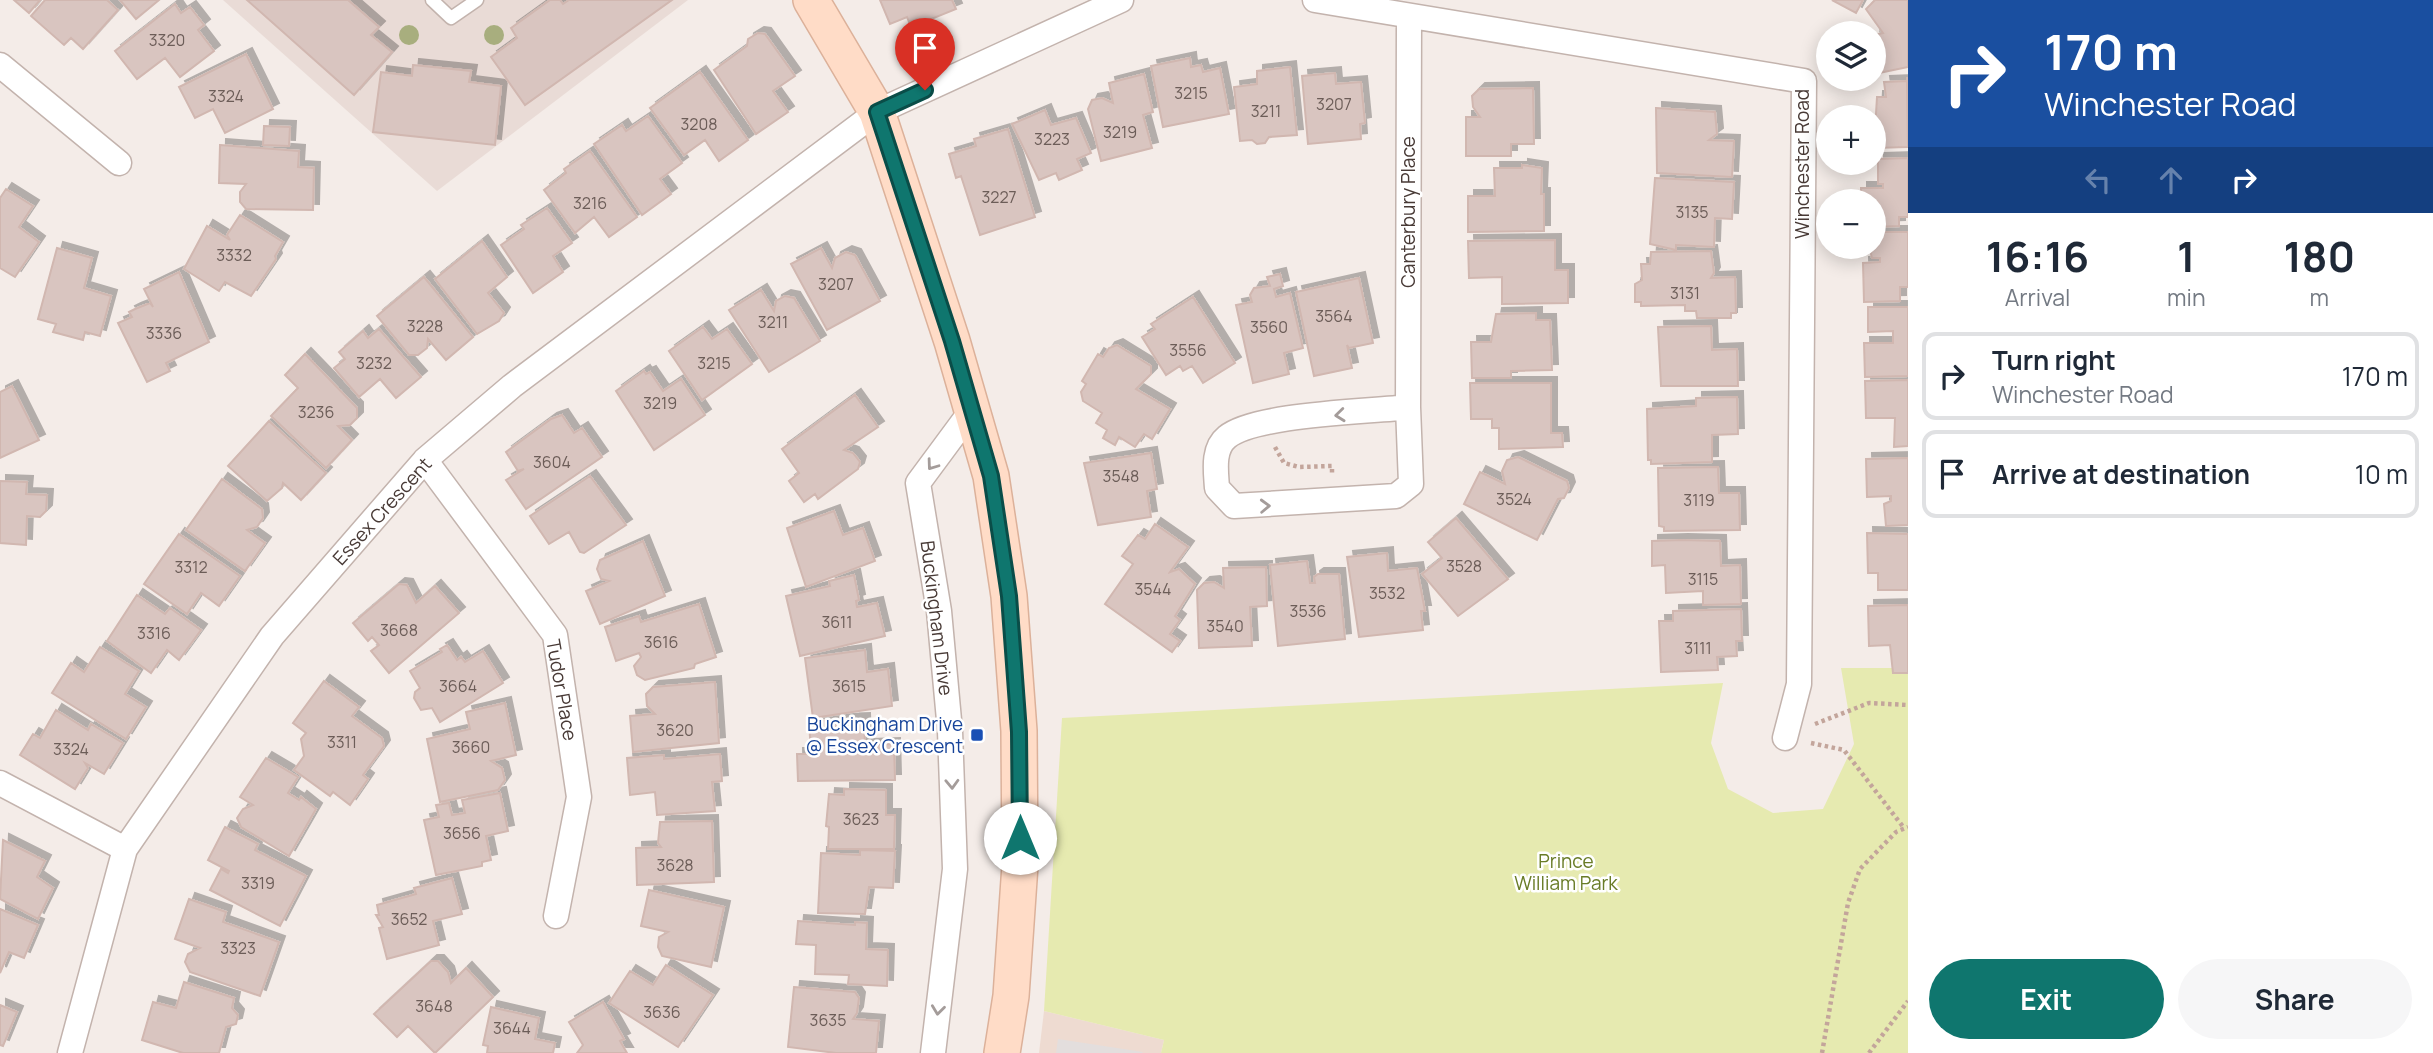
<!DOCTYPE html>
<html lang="en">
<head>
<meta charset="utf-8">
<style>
  body { margin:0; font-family:Manrope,sans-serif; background:#f6f6f7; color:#1f2937; height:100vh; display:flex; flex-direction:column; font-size:26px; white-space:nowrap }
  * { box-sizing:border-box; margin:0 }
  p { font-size:23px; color:#747a83 }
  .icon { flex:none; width:38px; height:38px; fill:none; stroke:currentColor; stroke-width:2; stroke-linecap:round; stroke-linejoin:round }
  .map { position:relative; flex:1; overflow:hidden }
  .side { display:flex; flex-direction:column; background:#fff; width:525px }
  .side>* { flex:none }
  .hud { background:#1a4fa0; color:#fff; overflow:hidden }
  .controls { position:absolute; left:1816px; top:21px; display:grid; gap:14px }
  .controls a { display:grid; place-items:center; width:70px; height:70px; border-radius:50%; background:#fff; box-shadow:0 4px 18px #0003; font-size:35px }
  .pin { position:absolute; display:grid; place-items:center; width:60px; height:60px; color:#fff; margin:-72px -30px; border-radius:50% 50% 50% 0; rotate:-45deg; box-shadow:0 0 7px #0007 }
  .pin .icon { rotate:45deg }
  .me { position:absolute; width:77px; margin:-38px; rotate:0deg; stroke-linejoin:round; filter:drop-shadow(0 0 5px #0008) }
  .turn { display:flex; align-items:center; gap:24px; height:147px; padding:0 21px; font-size:32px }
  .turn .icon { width:91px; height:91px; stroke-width:2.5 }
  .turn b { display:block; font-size:49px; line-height:60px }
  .lanes { display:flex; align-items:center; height:66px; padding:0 21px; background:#0003; justify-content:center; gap:35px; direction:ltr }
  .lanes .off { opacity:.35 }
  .eta { display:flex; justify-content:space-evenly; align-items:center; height:119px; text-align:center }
  .eta b { font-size:42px; font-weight:700; line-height:49px }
  .primary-button { display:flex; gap:14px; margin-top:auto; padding:14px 21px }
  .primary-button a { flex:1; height:80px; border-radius:42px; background:#0f766e; color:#fff; font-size:28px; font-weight:700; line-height:80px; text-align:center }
  .primary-button a+a { background:#f6f6f7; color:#1f2937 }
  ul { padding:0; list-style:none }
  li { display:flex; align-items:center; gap:21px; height:88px; margin:0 14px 10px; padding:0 7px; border:4px solid #e0e1e3; border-radius:14px }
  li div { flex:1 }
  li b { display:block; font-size:26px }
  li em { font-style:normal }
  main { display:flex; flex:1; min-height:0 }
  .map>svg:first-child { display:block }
  .residential { fill:#e9dbd6 }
  .education { fill:#eedbd1 }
  .green { fill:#e6eab0 }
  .parking { fill:#e3dedd }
  .building { fill:#d9c5c0; stroke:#d1b7b0; stroke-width:2; filter:url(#shadow) }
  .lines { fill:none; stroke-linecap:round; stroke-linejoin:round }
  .lane-casing { stroke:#c3b3ad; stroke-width:15 }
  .street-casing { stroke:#c3b3ad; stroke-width:27 }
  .secondary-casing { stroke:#dcb19a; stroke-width:38 }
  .path { stroke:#c3a59b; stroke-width:4.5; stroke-dasharray:3.5 3.5; stroke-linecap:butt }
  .lane { stroke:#fff; stroke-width:12 }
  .street { stroke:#fff; stroke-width:24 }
  .secondary { stroke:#ffdcc7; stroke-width:35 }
  .tree { fill:#a8ae7e }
  .oneway { stroke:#a49c9a }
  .route-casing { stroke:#0a4d48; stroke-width:18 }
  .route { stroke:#0f766e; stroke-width:12 }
  .transit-dot { fill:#1a4fb4; stroke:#fff; stroke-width:2.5 }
  .labels { text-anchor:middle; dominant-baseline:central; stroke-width:5; stroke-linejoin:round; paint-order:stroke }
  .number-label { font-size:16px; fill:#6c5d58 }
  .street-label { font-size:19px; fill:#483a36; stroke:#fff }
  .transit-label { font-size:19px; fill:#164399; stroke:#fff; text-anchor:end }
  .park-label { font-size:19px; fill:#697c27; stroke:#fff }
</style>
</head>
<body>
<main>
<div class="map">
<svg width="1908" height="1053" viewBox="0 0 1908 1053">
  <defs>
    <filter id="shadow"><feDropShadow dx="6" dy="-6" stdDeviation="0" flood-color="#0004"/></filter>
  </defs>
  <rect width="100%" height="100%" fill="#f4ece8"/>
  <!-- residential -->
  <path class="residential" d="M223 0H688L437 191Z"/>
  <!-- education -->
  <path class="education" d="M1044 1011 1164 1040 1161 1053H1039Z"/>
  <!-- green -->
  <path class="green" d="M1841 668H1908V1053H1161L1164 1040 1044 1011 1062 718 1723 683 1711 743 1728 789 1773 813 1823 809 1854 744Z"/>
  <!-- parking -->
  <path class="parking" d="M1058 1039 1143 1052 1142 1053H1056Z"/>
  <!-- building -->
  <path class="building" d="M14 0H40L29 13Z
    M45 0H107L118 10 83 49 71 38 64 45 31 16Z
    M120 0H159L136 19Z
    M247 0H348L379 27 371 35 392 52 354 95Z
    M550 0H560L563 4 569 0H672L525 105 491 57 517 38 511 28Z
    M880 0H952L956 9 919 24 917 19 909 22 907 17 890 24Z
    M1832 0H1863L1856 13Z
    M1875 0H1908V67L1879 73 1874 35 1883 33 1866 9Z
    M175 4 181 13 190 7 204 25 198 30 214 51 180 77 165 58 137 79 115 51Z
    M758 33 765 34 795 76 773 91 788 112 756 134 714 70 747 46 748 39Z
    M246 54 273 109 225 133 213 109 195 118 179 87Z
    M1190 58 1191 67 1201 65 1203 72 1220 68 1229 114 1163 127 1151 66Z
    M413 65 471 71 469 82 501 86 495 145 373 132 381 72 412 76Z
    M1290 67 1297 135 1269 137 1265 143 1257 144 1252 140 1240 141 1234 87 1257 84V71Z
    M700 72 748 140 719 161 705 140 684 155 650 108Z
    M1335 73 1336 84 1361 82 1365 123 1360 124 1361 139 1308 144 1302 76Z
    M1144 74 1153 112 1143 115 1152 148 1101 161 1088 109 1092 100 1102 98 1113 103 1109 83Z
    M1907 77 1908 147 1874 148 1877 97H1886L1884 82 1907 81Z
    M1533 88 1534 144H1511V156H1466V117H1480L1473 107 1472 96 1479 89Z
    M1656 108 1715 112 1717 134 1709 140 1734 141 1732 177 1657 173Z
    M1045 110 1051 125 1076 118 1091 153 1077 159 1082 170 1059 180 1056 173 1039 180 1012 124Z
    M648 116 682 163 660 179 671 194 642 215 594 144 622 125 626 131Z
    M264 126 290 127 289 146 263 145Z
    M1008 129 1035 217 980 235 961 176 956 178 949 154 976 146 974 139Z
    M220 145 299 151 298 167 314 168 313 210 246 209 240 202V192L246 184 219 183Z
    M590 151 637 217 609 237 594 217 575 233 544 190 566 173 564 169Z
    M1908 158V217H1899V226L1874 227V201H1861V188H1883V184H1878V159Z
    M1522 165 1542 168 1541 194H1544V231L1468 232V196H1495L1494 168H1522Z
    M1655 178 1734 182 1732 219 1715 218 1714 247 1676 245V250L1650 244Z
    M6 189 33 206 19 227 39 242 15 277 0 268V198Z
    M547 208 572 243 553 256 563 272 533 293 501 245 524 229 521 225Z
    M240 215 283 242 275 256 276 259 251 296 225 282 219 291 184 269 207 226 230 240 227 235Z
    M1874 232H1908V287H1900V301L1864 302 1863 263 1880 262V258H1872L1871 254Z
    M1555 240V270H1568V303L1502 304V277L1469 278 1468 241Z
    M482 241 507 277 488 293 504 313 499 321 477 334 435 279Z
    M57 248 92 258 84 288 111 296 100 336 85 332 83 340 53 332 56 324 38 319Z
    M821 248 832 268 835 258 846 252 855 255 880 301 827 330 791 264Z
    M1711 251 1714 273 1711 278 1735 277 1736 313H1731V318H1697L1696 311H1685V305L1641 306V302H1635V284L1642 280 1641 264H1650L1651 252Z
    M179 272 209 342 166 363 170 371 147 382 118 323 132 317 129 312 135 309 150 303 153 307 144 289Z
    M1280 274 1283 286 1274 289 1276 297 1290 293 1303 348 1284 353 1289 374 1253 383 1236 305 1252 302 1250 295 1254 288 1270 286 1267 277Z
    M424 277 473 337 446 360 428 339 427 348 418 355H409L377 316Z
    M1359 278 1373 343 1349 348 1347 345 1352 368 1314 376 1296 292Z
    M761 290 774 311 776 301 785 296 794 298 820 341 769 372 729 310Z
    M1193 297 1235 363 1203 383 1192 366 1183 371 1180 366 1166 375 1142 337 1155 329 1151 324Z
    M1868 307H1908V376L1865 377 1864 343H1893V331L1868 332Z
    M1536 313V320H1550L1552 370 1511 371V378H1472L1471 342H1491L1496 314Z
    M1711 326 1712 350 1737 349 1738 386H1661L1658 327Z
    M703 327 712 339 727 329 752 364 702 400 669 351Z
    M379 329 421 377 396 398 380 379 359 397 334 368 345 359 339 352 363 331 368 338Z
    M1117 345 1151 366V374L1136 389 1170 409 1152 439 1144 434 1135 447 1119 437 1115 445 1103 438 1107 430 1096 423 1102 413 1083 401 1081 392 1086 384 1082 381 1098 354 1103 357 1109 348Z
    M305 354 357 408V418L350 425 338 426 352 440 326 468 271 416 298 388 285 375Z
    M644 371 646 374 650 372 663 391 681 379 705 415 654 450 616 391Z
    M1908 380V446L1894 447 1895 418H1866L1865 381Z
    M1470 383H1551V433H1562L1563 447 1499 449V428H1492V419H1471Z
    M12 386 39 440 0 458V392Z
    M855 395 878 427 844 450 853 453 860 462 858 469 818 499 815 494 804 502 789 481 799 473 782 449Z
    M1737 397 1738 434 1712 435V462L1651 464V460H1648L1647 409 1696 406V398Z
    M562 415 574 433 582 428 602 457 526 509 506 480 524 469 518 471 506 452 551 419Z
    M269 421 326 473 301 500 283 483 282 488 267 501 228 466Z
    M1151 453 1157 489 1147 491 1151 517 1098 525 1084 463Z
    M1518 457 1567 481 1569 488 1564 498 1558 499 1537 540 1464 504 1480 472 1505 484 1502 471 1507 460Z
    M1908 458V525L1886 526 1884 504 1891 501V496L1867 497 1866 459Z
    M1718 467 1719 493H1739L1740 530 1664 531V527L1659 526 1658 468Z
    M590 476 626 525 584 553 580 552 569 532 549 544 530 516Z
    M222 479 262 509 263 518 257 527 247 530 265 543 245 571 186 530Z
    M0 481 27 482 26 494 47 495 46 511 40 517 27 516 26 545 0 543Z
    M834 511 843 535 863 528 875 561 806 587 787 528Z
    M1456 518 1508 579 1458 616 1422 574 1442 558 1428 542Z
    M1155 524 1188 547 1170 572 1179 569 1195 584 1175 616 1180 620 1170 634 1180 641 1172 652 1105 604 1133 564 1122 556 1138 535 1145 539Z
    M1867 533 1908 534V590H1878V573H1868Z
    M179 534 240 576 219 606 201 593 187 614 144 584Z
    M1682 540 1720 541 1721 566 1740 565 1741 604 1703 605V591L1666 593 1665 565 1652 566V541Z
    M643 541 665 596 600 624 586 591 609 581 601 579 597 569 600 560Z
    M1387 553 1388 571 1417 568 1425 611H1421L1423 630 1359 637 1347 557Z
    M1307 561 1310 583H1315L1314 577 1318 574H1339L1345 639 1278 646 1270 565Z
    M1266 567 1267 606 1250 607 1252 646 1199 648 1197 590 1204 583 1214 582 1224 588 1223 568Z
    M854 575 859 600 856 601 857 607 877 603 885 636 800 656 786 596 830 586 829 581Z
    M399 584 407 585 416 603 435 586 459 613 389 673 371 651 379 645 372 637 368 641 353 623Z
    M137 595 165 614 170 608 201 630 179 660 167 650 151 673 107 641Z
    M699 604 716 657 695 664 694 668 645 680 637 675 634 666 641 657 639 653 616 661 605 627 639 616 641 622Z
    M1908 605V673H1893L1890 645 1869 646 1868 606Z
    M1741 609 1742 641H1736L1737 656 1717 657 1718 670 1661 672 1659 621H1673V611Z
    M447 645 457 660 461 657 465 662 483 651 503 683 440 722 432 708 421 710 414 698 415 692 420 688 410 671 442 652 440 649Z
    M100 647 139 671 125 694 146 707 126 739 52 693 71 663 84 672Z
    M865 650 867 672 888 669 892 706 813 718 805 658Z
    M324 681 359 707 352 716 382 738 384 746 363 775 368 779 350 805 333 792 330 796 294 770 304 756 301 739 306 733 293 723Z
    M715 682 719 743 633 752 630 716 655 714 647 706 646 694 653 687Z
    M505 703 516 755 491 761 502 768 505 780 498 790 440 802 427 739 470 729 466 712Z
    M56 710 88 730 91 724 123 743 104 774 85 763 88 768 75 789 20 755 33 734 40 738Z
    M864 719 865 745 894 744 895 780 798 781 797 754H811L809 721Z
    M720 754 722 781 712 782 715 811 657 815 655 792 630 795 627 758 664 755V759Z
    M266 758 298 777 288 793 299 800 301 797 316 809 289 856 241 827 237 818 243 809 253 805 240 797Z
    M844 789 886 790V815H895L894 849H828L829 827 826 826 829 794 844 795Z
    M500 793 508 831 486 836 491 860 482 862V866L436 875 424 820 439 817 436 805 449 803 452 815 465 813 462 800Z
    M712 821 714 882 637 885 636 848 661 847 658 843 660 822Z
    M225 827 258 844 255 850 306 876 280 926 210 890 221 869 228 873 229 871 208 860Z
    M3 840 45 861 37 877 53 888 38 919 0 899Z
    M860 850 895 851 893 888 869 887 865 914 818 913 821 853 860 855Z
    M452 878 462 914 433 921 439 945 387 959 379 928 383 927 376 915H379L377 905 416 894 414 888Z
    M649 890 724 907 711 967 662 956 658 947 659 937 668 932 641 926Z
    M189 899 226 912 223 922 279 942 260 996 190 972 185 962 188 954 200 948 175 939Z
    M0 909 38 925 24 958 9 952 0 973Z
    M798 921 855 925V922L867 923 866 949 888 950 887 986 848 984 849 975 815 974 816 945 796 944Z
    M431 961H438L448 972 451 983 466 968 493 997 435 1053 408 1026 397 1037 374 1014Z
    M666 965 713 995 678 1047 609 1003 630 971 653 985Z
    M184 982 234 998 232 1008 238 1015 236 1024 226 1027 219 1053H183L142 1040 153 1002 176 1008Z
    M794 987 855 992 859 998 857 1013 853 1019 879 1021 876 1053H836L788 1047Z
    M603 1002 624 1039 620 1041 627 1053H577L583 1045 569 1022Z
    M0 1005 17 1012 3 1046 0 1045Z
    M491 1007 539 1018 535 1039 555 1043 553 1053H487L488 1046 483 1045Z"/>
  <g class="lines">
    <defs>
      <path id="lane" d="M432 0 451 18 477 0"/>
      <path id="street" d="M1315 0 1804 81 1799 684 1785 738
        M0 65 119 163
        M1408 407C1367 412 1255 414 1227 437 1212 449 1216 472 1217 488L1234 506 1396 496 1411 484 1408 407 1409 17
        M425 460 555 635 579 797 556 916
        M0 783 125 849
        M70 1053 125 849 272 636 425 460 512 386 877 112 1121 0
        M933 1053 955 869 950 731 939 611 918 483 972 410"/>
      <path id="secondary" d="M811 0 877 112 952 341 991 476 1009 596 1019 731 1020 865 1011 996 1002 1053"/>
    </defs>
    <!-- lane casing -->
    <use href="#lane" class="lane-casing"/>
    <!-- street casing -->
    <use href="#street" class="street-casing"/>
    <!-- secondary casing -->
    <use href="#secondary" class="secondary-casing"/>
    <!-- path -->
    <path class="path" d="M1275 447 1284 463 1299 467 1332 466V473
      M1815 724 1869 703 1908 705
      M1811 743 1844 750 1904 828
      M1822 1053 1848 903 1860 869 1896 832 1908 827
      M1869 1053 1908 1001"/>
    <!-- lane -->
    <use href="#lane" class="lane"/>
    <!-- street -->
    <use href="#street" class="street"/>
    <!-- secondary -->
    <use href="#secondary" class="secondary"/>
  </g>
  <!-- trees -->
  <g class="tree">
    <circle cx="409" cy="35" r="10"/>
    <circle cx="494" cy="35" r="10"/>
  </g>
  <!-- one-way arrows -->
  <defs><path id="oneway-chevron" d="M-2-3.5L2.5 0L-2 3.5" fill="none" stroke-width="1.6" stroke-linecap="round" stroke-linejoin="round" transform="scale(1.75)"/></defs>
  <g class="oneway">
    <use href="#oneway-chevron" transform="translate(1340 415) rotate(174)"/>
    <use href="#oneway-chevron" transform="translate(932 465) rotate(126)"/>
    <use href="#oneway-chevron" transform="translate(1265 506) rotate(-2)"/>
    <use href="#oneway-chevron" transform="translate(952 784) rotate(88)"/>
    <use href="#oneway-chevron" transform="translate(938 1010) rotate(97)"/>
  </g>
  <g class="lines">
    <defs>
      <path id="route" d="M925 90 877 112 952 341 991 476 1009 596 1019 732 1020 838"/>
    </defs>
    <!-- route casing -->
    <use href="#route" class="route-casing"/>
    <!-- route -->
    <use href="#route" class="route"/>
  </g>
  <!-- markers -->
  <rect class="transit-dot" x="970" y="728" width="14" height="14" rx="3.5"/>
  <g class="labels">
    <!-- number labels -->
    <g class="number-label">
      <text x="167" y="40">3320</text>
      <text x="1191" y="93">3215</text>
      <text x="226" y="96">3324</text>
      <text x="1334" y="104">3207</text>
      <text x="1266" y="111">3211</text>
      <text x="699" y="124">3208</text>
      <text x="1120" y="132">3219</text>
      <text x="1052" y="139">3223</text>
      <text x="999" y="197">3227</text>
      <text x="590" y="203">3216</text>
      <text x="1692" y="212">3135</text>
      <text x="234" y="255">3332</text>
      <text x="836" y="284">3207</text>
      <text x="1685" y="293">3131</text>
      <text x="1334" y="316">3564</text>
      <text x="773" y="322">3211</text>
      <text x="425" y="326">3228</text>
      <text x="1269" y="327">3560</text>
      <text x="164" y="333">3336</text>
      <text x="1188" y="350">3556</text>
      <text x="374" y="363">3232</text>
      <text x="714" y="363">3215</text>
      <text x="660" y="403">3219</text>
      <text x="316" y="412">3236</text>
      <text x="552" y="462">3604</text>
      <text x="1121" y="476">3548</text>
      <text x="1514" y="499">3524</text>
      <text x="1699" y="500">3119</text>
      <text x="1464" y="566">3528</text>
      <text x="191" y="567">3312</text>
      <text x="1703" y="579">3115</text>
      <text x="1153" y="589">3544</text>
      <text x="1387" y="593">3532</text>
      <text x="1308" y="611">3536</text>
      <text x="837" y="622">3611</text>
      <text x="1225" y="626">3540</text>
      <text x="399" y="630">3668</text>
      <text x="154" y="633">3316</text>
      <text x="661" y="642">3616</text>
      <text x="1698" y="648">3111</text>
      <text x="458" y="686">3664</text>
      <text x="849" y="686">3615</text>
      <text x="675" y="730">3620</text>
      <text x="342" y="742">3311</text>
      <text x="471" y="747">3660</text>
      <text x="71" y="749">3324</text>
      <text x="861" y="819">3623</text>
      <text x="462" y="833">3656</text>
      <text x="675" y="865">3628</text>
      <text x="258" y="883">3319</text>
      <text x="409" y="919">3652</text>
      <text x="238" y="948">3323</text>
      <text x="434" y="1006">3648</text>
      <text x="662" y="1012">3636</text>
      <text x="828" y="1020">3635</text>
      <text x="512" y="1028">3644</text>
    </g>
    <!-- street labels -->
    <g class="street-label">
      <text transform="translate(1802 164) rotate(-90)">Winchester Road</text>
      <text transform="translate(1408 212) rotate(-90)">Canterbury Place</text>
      <text transform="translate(382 511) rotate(-48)">Essex Crescent</text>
      <text transform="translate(937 618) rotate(83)">Buckingham Drive</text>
      <text transform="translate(562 690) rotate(80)">Tudor Place</text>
    </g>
    <!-- transit labels -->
    <g class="transit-label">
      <text x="963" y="724">Buckingham Drive<tspan x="963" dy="22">@ Essex Crescent</tspan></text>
    </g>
    <!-- park labels -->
    <g class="park-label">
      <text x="1566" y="861">Prince<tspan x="1566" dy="22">William Park</tspan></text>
    </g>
  </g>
</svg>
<div class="controls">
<a><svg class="icon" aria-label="layers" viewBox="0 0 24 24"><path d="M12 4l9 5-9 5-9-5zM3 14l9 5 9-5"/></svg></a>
<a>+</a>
<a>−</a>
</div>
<div class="pin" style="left:925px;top:90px;background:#d93025"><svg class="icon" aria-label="arrive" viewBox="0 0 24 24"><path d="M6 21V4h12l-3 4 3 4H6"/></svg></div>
<svg class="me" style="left:1020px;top:838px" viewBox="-20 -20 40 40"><circle r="19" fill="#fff"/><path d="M0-13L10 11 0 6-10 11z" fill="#0f766e"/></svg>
</div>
<section class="side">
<div class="hud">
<div class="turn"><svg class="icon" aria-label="right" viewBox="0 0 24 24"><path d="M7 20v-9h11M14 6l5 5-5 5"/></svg><div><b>170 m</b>Winchester Road</div></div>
<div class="lanes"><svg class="icon off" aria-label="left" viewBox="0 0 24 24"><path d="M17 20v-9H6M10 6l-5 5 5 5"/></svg><svg class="icon off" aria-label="ahead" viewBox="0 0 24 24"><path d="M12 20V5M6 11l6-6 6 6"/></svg><svg class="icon" aria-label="right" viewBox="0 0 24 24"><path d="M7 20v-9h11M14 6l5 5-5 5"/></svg></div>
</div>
<div class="eta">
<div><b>16:16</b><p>Arrival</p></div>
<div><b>1</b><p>min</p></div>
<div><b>180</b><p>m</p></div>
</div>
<ul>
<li><svg class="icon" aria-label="right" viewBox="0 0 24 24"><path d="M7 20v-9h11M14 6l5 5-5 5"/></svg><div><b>Turn right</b><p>Winchester Road</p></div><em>170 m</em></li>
<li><svg class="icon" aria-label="arrive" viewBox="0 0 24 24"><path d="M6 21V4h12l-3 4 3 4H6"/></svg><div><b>Arrive at destination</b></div><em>10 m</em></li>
</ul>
<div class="primary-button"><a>Exit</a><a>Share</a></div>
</section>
</main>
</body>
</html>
